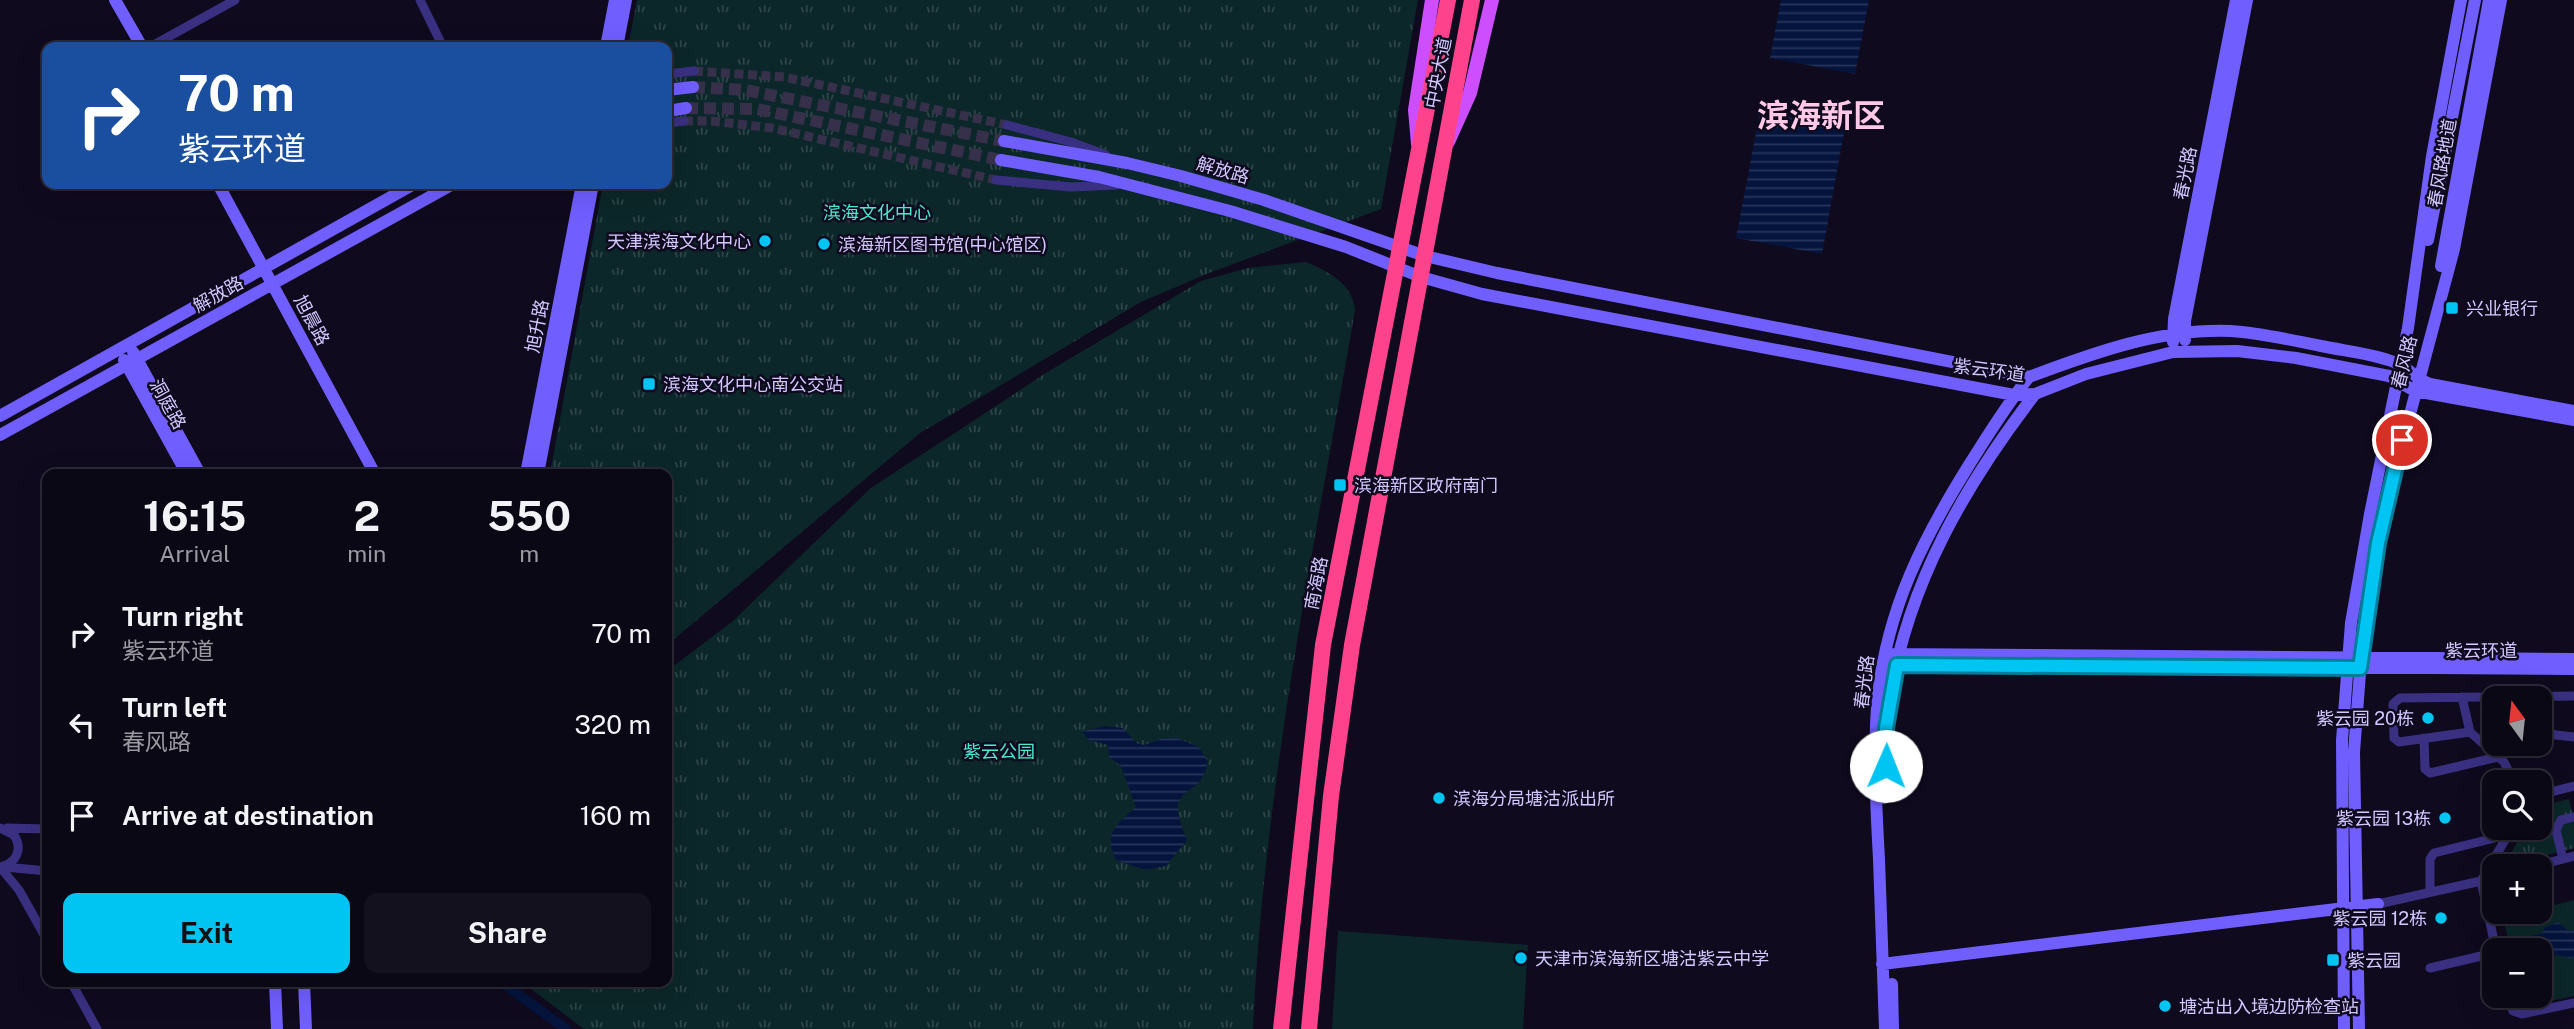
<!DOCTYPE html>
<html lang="en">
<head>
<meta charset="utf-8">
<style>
  body { margin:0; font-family:"Public Sans","Noto Sans SC",sans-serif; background:#14111f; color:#f1f3f6; height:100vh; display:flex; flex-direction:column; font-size:26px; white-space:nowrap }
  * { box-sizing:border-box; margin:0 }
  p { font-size:23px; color:#9a9aa1 }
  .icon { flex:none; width:38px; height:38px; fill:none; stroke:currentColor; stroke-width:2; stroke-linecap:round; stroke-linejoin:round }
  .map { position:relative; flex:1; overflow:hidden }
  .panel { position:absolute; left:42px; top:469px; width:630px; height:518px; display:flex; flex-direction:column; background:#0b0816; border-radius:14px; box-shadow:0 7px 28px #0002,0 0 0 2px #2b2935 }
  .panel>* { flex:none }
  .guide { position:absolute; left:42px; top:42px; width:630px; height:147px; border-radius:14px; box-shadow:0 7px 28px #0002,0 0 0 2px #2b2935; background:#1a4fa0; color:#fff; overflow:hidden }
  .needle { width:46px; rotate:345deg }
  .fabs { position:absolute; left:2482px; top:686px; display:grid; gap:14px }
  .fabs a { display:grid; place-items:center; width:70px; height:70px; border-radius:14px; background:#0b0816; box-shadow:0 7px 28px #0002,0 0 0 2px #2b2935; font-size:35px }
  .pin { position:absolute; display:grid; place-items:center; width:60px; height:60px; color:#fff; margin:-30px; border:4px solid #fff; border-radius:50%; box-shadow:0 2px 7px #0007 }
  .me { position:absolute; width:77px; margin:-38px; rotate:1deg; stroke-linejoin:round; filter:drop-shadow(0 0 5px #0008) }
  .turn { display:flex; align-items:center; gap:24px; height:147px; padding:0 21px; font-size:32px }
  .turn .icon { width:91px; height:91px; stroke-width:2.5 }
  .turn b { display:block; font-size:49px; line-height:60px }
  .eta { display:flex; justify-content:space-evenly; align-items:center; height:119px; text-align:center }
  .eta b { font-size:42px; font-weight:700; line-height:49px }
  .cta { display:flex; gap:14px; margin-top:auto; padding:14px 21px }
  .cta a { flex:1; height:80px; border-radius:14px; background:#00c4f2; color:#111; font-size:28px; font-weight:700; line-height:80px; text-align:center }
  .cta a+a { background:#14111f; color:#f1f3f6 }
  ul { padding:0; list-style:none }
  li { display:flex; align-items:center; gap:21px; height:91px; padding:0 21px }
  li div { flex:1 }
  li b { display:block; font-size:26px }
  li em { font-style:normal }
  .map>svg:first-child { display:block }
  .green { fill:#0c2729 }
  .park { fill:url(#park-tufts) }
  .water { fill:url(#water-rules) }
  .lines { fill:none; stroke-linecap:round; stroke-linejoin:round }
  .canal { stroke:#04143d; stroke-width:10 }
  .street-tunnel { stroke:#36304b; stroke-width:9; stroke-dasharray:9 4.5; stroke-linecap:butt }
  .secondary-tunnel { stroke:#36304b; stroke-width:12; stroke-dasharray:12 6; stroke-linecap:butt }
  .street { stroke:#3a3082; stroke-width:9 }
  .secondary { stroke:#705eff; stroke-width:12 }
  .primary { stroke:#cd4eff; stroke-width:14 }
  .highway { stroke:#ff428c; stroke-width:16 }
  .route-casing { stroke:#007f9d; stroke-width:18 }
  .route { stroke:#00c4f2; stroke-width:12 }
  .poi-dot { fill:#00c4f2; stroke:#0f0a1e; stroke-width:2.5 }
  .labels { text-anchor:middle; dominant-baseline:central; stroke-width:5; stroke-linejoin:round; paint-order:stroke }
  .street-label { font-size:18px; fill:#d2c7ff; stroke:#0f0a1e }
  .park-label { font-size:18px; fill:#48ead0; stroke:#0f0a1e }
  .poi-label { font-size:18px; fill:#d2c7ff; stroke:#0f0a1e; text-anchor:start }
  .town-label { font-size:32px; font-weight:bold; fill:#ffc9e7; stroke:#0f0a1e }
</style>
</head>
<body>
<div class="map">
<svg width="2574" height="1029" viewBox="0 0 2574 1029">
  <defs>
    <pattern id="park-tufts" width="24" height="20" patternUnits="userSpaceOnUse" patternTransform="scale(1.75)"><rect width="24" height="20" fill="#0c2729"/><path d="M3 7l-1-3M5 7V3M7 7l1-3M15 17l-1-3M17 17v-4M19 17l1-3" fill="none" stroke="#2e4549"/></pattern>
    <pattern id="water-rules" width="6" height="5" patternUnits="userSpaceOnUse" patternTransform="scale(1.75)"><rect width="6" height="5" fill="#04143d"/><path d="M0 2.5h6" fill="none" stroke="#28355a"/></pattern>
  </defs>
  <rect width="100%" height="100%" fill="#0f0a1e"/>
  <!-- green -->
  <path class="green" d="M2574 900V996L2537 1004 2536 996H2539V950H2511L2503 918 2526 912H2539V909Z
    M1338 931 1528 945 1523 1029H1332Z"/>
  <!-- park -->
  <path class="park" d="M637 0H1418L1381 209 1209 273 1141 302 920 433 667 645V474H550L603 184H667V47H628Z
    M1306 262C1329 272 1352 283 1355 310 1314 549 1264 786 1253 1029H584L522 982H667V671L733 621 871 488 1049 371 1201 281 1248 268Z
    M2569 799 2574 819V848L2504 866 2525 828H2539V807Z"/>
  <!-- water -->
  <path class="water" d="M1781 0H1869L1855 74 1770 58Z
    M1760 112 1845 127 1822 254 1736 238Z
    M1104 726 1123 728 1136 743 1144 745 1161 739 1177 738 1199 747 1208 762C1199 805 1161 779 1187 840L1166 866 1145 870 1116 860C1103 833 1117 824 1136 807L1121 766 1109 757 1108 745 1089 740 1082 732Z
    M2558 922 2567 930H2574V955L2572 959 2558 955 2541 960 2539 950H2532L2528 940 2530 936 2543 933 2544 928Z"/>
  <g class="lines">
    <!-- canal -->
    <path class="canal" d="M501 982 566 1029"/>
    <!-- street-tunnel -->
    <path class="street-tunnel" d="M694 71 784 77 1007 125
      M684 121H712L772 128 996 180"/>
    <!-- secondary-tunnel -->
    <path class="secondary-tunnel" d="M693 87 745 90 1004 141
      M686 108 757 109 1001 160"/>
    <!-- street -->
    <path class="street" d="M420 0 443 47
      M150 47 235 0
      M667 74 694 71
      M667 123 684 121
      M1007 125 1071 142 1106 155
      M996 180 1071 187 1117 185
      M2462 697 2470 732
      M2539 733 2574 737
      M2424 738 2425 769 2430 773 2498 757
      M2514 782 2504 762 2470 732 2399 742 2394 738 2393 704 2400 698 2574 696
      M2539 795 2574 786
      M0 828 14 835C23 849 17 863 0 867
      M7 828 47 829
      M2563 859 2556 830 2561 820 2574 817
      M2536 866 2574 856
      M0 867 19 890 47 940
      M5 867 47 871
      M2494 877 2481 881 2496 950
      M2430 892V859L2434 853 2507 835
      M2378 904 2481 881 2512 828
      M2430 968 2494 953
      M71 982 97 1029
      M2507 996 2513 1011 2522 1014 2574 1003
      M2531 996 2535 1011"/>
    <!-- secondary -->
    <path class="secondary" d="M115 0 142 47
      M606 47 615 0
      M617 47 626 0
      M667 90 693 87
      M667 111 686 108
      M1004 141 1127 163 1181 176 1264 200 1425 256 1497 273 2029 377C2093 353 2161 328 2231 331 2261 333 2291 340 2321 346 2345 351 2371 353 2394 362 2408 367 2416 379 2430 384L2574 411
      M1001 160 1099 177 1230 211 1346 247 1421 277 1482 294 2014 395 2035 394 2086 374 2173 352 2237 351 2296 358 2389 376 2415 391 2574 420
      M218 184 375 474
      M2428 240 2475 0
      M2441 266 2489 0
      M2185 340V321L2247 0
      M2173 342 2174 319 2236 0
      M133 352 200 474
      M124 360 187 474
      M0 416 414 184
      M0 435 453 184
      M526 474 582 184
      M538 474 593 184
      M1885 654 2574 659
      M1883 664 2574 669
      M1884 798C1886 764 1885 730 1890 696 1909 582 1965 485 2035 394
      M1882 964 2378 904
      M275 982 277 1029
      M304 982 306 1029
      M1892 984 1893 1029
      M1885 1029C1883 972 1881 916 1879 859 1876 805 1873 749 1878 695 1888 607 1923 539 1969 465 1988 435 2006 405 2029 377
      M2344 1029 2342 740 2351 623 2370 514 2408 328 2432 156 2461 0
      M2359 1029 2354 752 2363 633 2389 493 2454 249 2501 0"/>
    <!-- primary -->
    <path class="primary" d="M1448 142 1470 93 1492 0
      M1418 144 1415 110 1432 0"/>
    <!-- highway -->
    <path class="highway" d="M1281 1029 1323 645 1448 0
      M1309 1029 1331 796 1352 645 1472 0"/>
  </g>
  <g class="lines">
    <defs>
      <path id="route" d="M1886 766V728L1897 665 2360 668 2378 543 2402 440"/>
    </defs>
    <!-- route casing -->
    <use href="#route" class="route-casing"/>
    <!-- route -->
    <use href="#route" class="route"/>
  </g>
  <!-- markers -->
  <g class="poi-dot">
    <circle cx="765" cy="241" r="7"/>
    <circle cx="824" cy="244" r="7"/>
    <rect x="2445" y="301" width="14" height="14" rx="3.5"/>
    <rect x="642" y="377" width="14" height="14" rx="3.5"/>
    <rect x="1333" y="478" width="14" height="14" rx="3.5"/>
    <circle cx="2428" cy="718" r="7"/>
    <circle cx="1439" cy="798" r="7"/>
    <circle cx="2445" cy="818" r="7"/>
    <circle cx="2441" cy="918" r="7"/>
    <circle cx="1521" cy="958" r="7"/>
    <rect x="2326" y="953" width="14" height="14" rx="3.5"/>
    <circle cx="2165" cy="1006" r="7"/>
  </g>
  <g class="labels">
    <!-- street labels -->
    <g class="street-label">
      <text transform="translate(1438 73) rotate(-79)">中央大道</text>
      <text transform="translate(2442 163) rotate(-80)">春风路地道</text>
      <text transform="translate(1223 170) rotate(16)">解放路</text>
      <text transform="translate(2185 173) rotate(-79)">春光路</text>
      <text transform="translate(218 294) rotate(-29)">解放路</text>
      <text transform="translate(312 320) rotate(62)">旭晨路</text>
      <text transform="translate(537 326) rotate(-79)">旭升路</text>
      <text transform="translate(2404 362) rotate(-76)">春风路</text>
      <text transform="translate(1989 370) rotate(8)">紫云环道</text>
      <text transform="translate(168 404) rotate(61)">洞庭路</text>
      <text transform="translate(1316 583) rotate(-79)">南海路</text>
      <text x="2481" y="650">紫云环道</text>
      <text transform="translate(1864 682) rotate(-83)">春光路</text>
    </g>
    <!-- park labels -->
    <g class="park-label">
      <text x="877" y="212">滨海文化中心</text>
      <text x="999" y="751">紫云公园</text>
    </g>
    <!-- poi labels -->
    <g class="poi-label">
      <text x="751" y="241" text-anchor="end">天津滨海文化中心</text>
      <text x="838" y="244">滨海新区图书馆(中心馆区)</text>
      <text x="2466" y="308">兴业银行</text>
      <text x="663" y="384">滨海文化中心南公交站</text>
      <text x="1354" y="485">滨海新区政府南门</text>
      <text x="2414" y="718" text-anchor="end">紫云园 20栋</text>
      <text x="1453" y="798">滨海分局塘沽派出所</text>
      <text x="2431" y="818" text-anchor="end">紫云园 13栋</text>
      <text x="2427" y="918" text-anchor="end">紫云园 12栋</text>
      <text x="1535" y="958">天津市滨海新区塘沽紫云中学</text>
      <text x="2347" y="960">紫云园</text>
      <text x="2179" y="1006">塘沽出入境边防检查站</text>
    </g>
    <!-- town labels -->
    <g class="town-label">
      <text x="1821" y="115">滨海新区</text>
    </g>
  </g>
</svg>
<div class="fabs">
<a><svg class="needle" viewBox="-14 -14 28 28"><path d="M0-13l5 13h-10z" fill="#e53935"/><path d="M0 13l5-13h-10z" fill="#9a9aa1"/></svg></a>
<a><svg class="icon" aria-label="search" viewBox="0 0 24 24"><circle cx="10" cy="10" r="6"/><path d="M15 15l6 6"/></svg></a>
<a>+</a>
<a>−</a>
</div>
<div class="pin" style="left:2402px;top:440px;background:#d93025"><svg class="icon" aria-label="arrive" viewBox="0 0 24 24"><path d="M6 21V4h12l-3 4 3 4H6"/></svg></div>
<svg class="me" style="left:1886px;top:766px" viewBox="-20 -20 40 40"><circle r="19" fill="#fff"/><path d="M0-13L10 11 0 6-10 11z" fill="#00c4f2"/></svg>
<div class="guide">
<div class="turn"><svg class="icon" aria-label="right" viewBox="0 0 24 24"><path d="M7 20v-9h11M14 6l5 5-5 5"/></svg><div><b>70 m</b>紫云环道</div></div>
</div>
<section class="panel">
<div class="eta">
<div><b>16:15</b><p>Arrival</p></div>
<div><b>2</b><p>min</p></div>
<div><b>550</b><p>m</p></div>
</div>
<ul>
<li><svg class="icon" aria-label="right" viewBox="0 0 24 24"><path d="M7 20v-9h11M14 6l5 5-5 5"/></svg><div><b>Turn right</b><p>紫云环道</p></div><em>70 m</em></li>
<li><svg class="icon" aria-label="left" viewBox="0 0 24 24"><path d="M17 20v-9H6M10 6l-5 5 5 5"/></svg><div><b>Turn left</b><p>春风路</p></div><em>320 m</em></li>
<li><svg class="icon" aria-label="arrive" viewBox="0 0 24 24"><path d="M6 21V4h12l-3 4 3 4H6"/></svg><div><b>Arrive at destination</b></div><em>160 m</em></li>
</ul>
<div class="cta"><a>Exit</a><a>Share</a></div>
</section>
</div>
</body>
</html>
